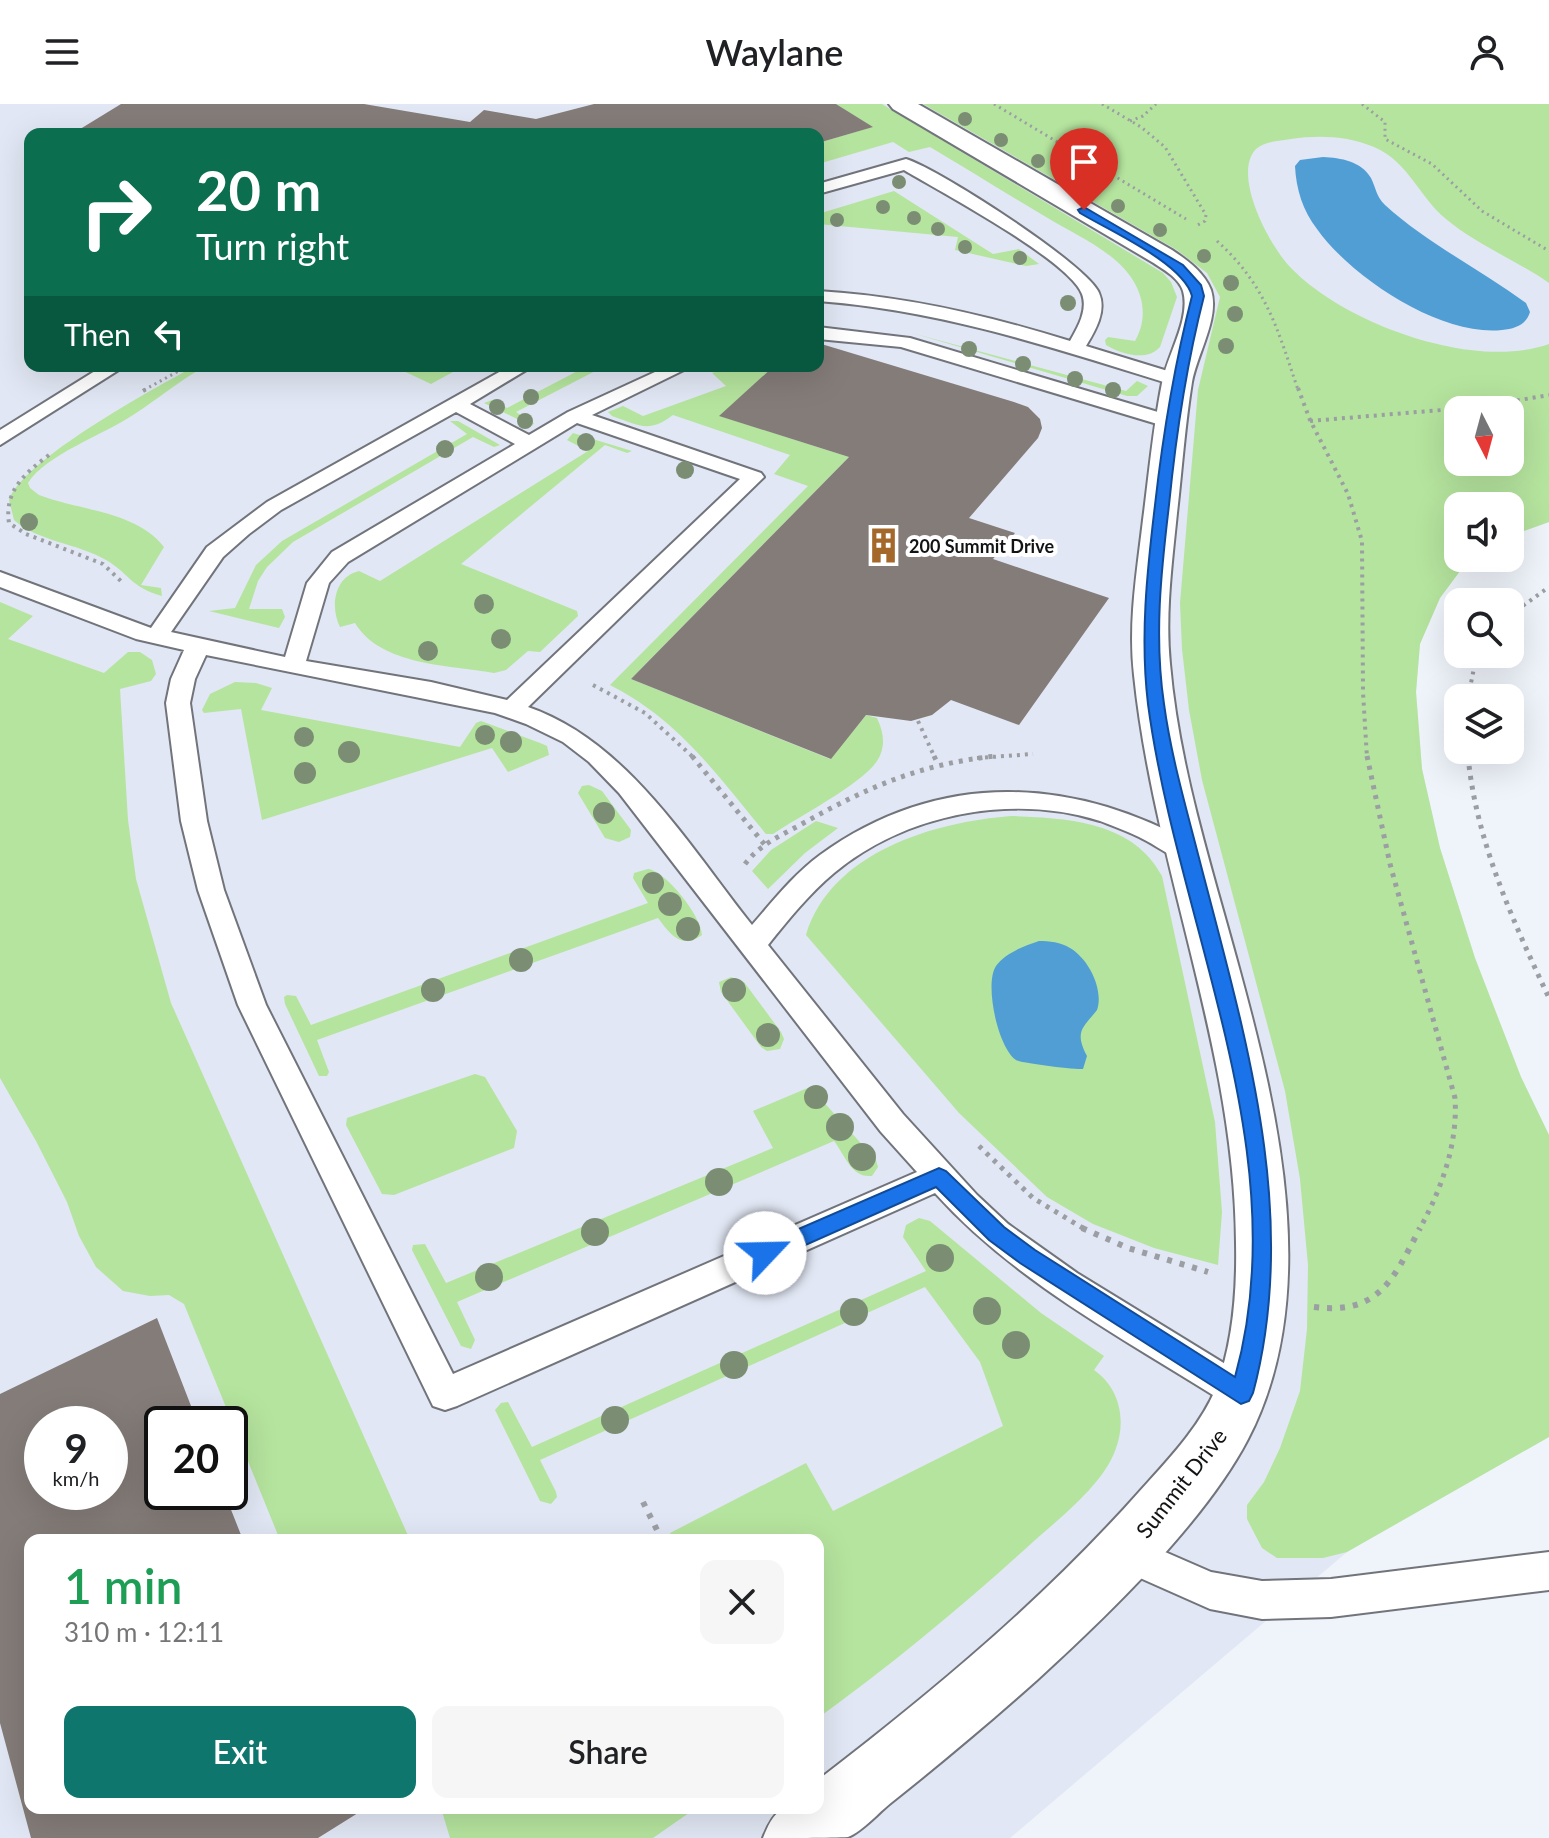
<!DOCTYPE html>
<html lang="en">
<head>
<meta charset="utf-8">
<style>
  body { margin:0; font-family:Lato,sans-serif; background:#f6f6f6; color:#202124; height:100vh; display:flex; flex-direction:column; font-size:30px; white-space:nowrap }
  * { box-sizing:border-box; margin:0 }
  p { font-size:26px; color:#757577 }
  .icon { flex:none; width:44px; height:44px; fill:none; stroke:currentColor; stroke-width:2; stroke-linecap:round; stroke-linejoin:round }
  .map { position:relative; flex:1; overflow:hidden }
  .sheet { position:absolute; left:24px; top:1430px; width:800px; height:280px; display:flex; flex-direction:column; background:#fff; border-radius:16px; box-shadow:0 8px 32px #0002 }
  .sheet>* { flex:none }
  .guide { position:absolute; left:24px; top:24px; width:800px; height:244px; border-radius:16px; box-shadow:0 8px 32px #0002; background:#0b6e4f; color:#fff; overflow:hidden }
  .needle { width:52px; rotate:174deg }
  .controls { position:absolute; left:1444px; top:292px; display:grid; gap:16px }
  .controls a { display:grid; place-items:center; width:80px; height:80px; border-radius:16px; background:#fff; box-shadow:0 8px 32px #0002; font-size:40px }
  .speed { position:absolute; left:24px; top:1302px; display:flex; gap:16px; font-size:40px; font-weight:700; text-align:center }
  .speed>* { display:grid; place-content:center; width:104px; height:104px; border-radius:50%; background:#fff; box-shadow:0 8px 32px #0002; line-height:1 }
  .speed small { font-size:20px; font-weight:400 }
  .speed .limit { border:4px solid #111; border-radius:12px; background:#fff; color:#111 }
  .pin { position:absolute; display:grid; place-items:center; width:68px; height:68px; color:#fff; margin:-82px -34px; border-radius:50% 50% 50% 0; rotate:-45deg; box-shadow:0 0 8px #0007 }
  .pin .icon { rotate:45deg }
  .me { position:absolute; width:88px; margin:-44px; rotate:66deg; stroke-linejoin:round; filter:drop-shadow(0 0 6px #0008) }
  .turn { display:flex; align-items:center; gap:28px; height:168px; padding:0 40px; font-size:36px }
  .turn .icon { width:104px; height:104px; stroke-width:2.5 }
  .turn b { display:block; font-size:56px; line-height:68px }
  .then { display:flex; align-items:center; height:76px; padding:0 40px; background:#0003; gap:16px; font-size:30px }
  .round { display:grid; place-items:center; flex:none; width:84px; height:84px; border-radius:16px; background:#f6f6f6 }
  .headline { display:flex; align-items:center; justify-content:space-between; height:136px; padding:0 40px }
  h1 { font-size:48px; font-weight:600; line-height:60px; color:#1e9e55 }
  .action { display:flex; gap:16px; margin-top:auto; padding:16px 40px }
  .action a { flex:1; height:92px; border-radius:16px; background:#0f766e; color:#fff; font-size:32px; font-weight:600; line-height:92px; text-align:center }
  .action a+a { background:#f6f6f6; color:#202124 }
  header { display:flex; justify-content:space-between; align-items:center; height:104px; padding:0 40px; background:#fff; font-size:36px; font-weight:600 }
  .map>svg:first-child { display:block }
  .built { fill:#e1e7f4; fill-rule:evenodd }
  .green { fill:#b5e49e; fill-rule:evenodd }
  .water { fill:#519ed5 }
  .building { fill:#847c79; fill-rule:evenodd }
  .lines { fill:none; stroke-linecap:round; stroke-linejoin:round }
  .service-casing { stroke:#72747b; stroke-width:4 }
  .minor-casing { stroke:#72747b; stroke-width:4 }
  .path-far3 { stroke:#9b9ea3; stroke-width:3; stroke-dasharray:2 4; stroke-linecap:butt }
  .path-far2 { stroke:#9b9ea3; stroke-width:4; stroke-dasharray:3 5; stroke-linecap:butt }
  .path-far1 { stroke:#9b9ea3; stroke-width:5; stroke-dasharray:4 6; stroke-linecap:butt }
  .path { stroke:#9b9ea3; stroke-width:6; stroke-dasharray:5 8; stroke-linecap:butt }
  .service { fill:#fff; fill-rule:evenodd }
  .minor { fill:#fff; fill-rule:evenodd }
  .tree { fill:#7b8e74 }
  .route { fill:#1a73e8; stroke:#114b97; stroke-width:2 }
  .labels { text-anchor:middle; dominant-baseline:central; stroke-width:8; stroke-linejoin:round; paint-order:stroke }
  .far-poi-label { font-size:18px; font-weight:bold; fill:#121315; stroke:#fff; text-anchor:start }
  .street-label { font-size:22px; fill:#121315; stroke:#fff }
</style>
</head>
<body>
<header><svg class="icon" aria-label="menu" viewBox="0 0 24 24"><path d="M4 6h16M4 12h16M4 18h16"/></svg>Waylane<svg class="icon" aria-label="person" viewBox="0 0 24 24"><circle cx="12" cy="8" r="4"/><path d="M4 21q1-7 8-7t8 7"/></svg></header>
<div class="map">
<svg width="1549" height="1734" viewBox="0 0 1549 1734">
  <rect width="100%" height="100%" fill="#eff3fa"/>
  <!-- built -->
  <path class="built" d="M0 0H1549V418L1510 432V402H1458V454H1475L1463 463 1440 494 1420 539 1416 588 1422 665 1440 744 1475 854 1521 973 1549 1031V1333L1347 1448 1010 1734H0ZM30 30H818V262H30ZM1458 306H1510V358H1458ZM42 1320H110V1388H42ZM162 1320H230V1388H162ZM30 1436H818V1704H30Z"/>
  <!-- green -->
  <path class="green" d="M836 0H882L1163 169 1171 178 1177 193 1160 243C1147 258 1121 250 1106 241L1105 236 1108 233 1135 237C1146 218 1145 197 1134 178 1117 148 1075 131 1046 113 1007 90 969 66 930 43L909 48 893 38 818 60V39L872 23Z
    M923 0H1549V179C1516 156 1477 141 1446 115 1419 93 1409 58 1374 43 1347 32 1319 31 1291 35 1280 37 1265 37 1256 45 1231 71 1271 145 1292 165 1346 220 1474 267 1549 240V418L1510 432V402H1458V454H1475L1463 463 1440 494 1420 540 1416 588 1422 665 1440 744 1475 854 1521 973 1549 1031V1333L1347 1448 1323 1454H1277L1262 1444 1247 1415V1401L1264 1378 1280 1344 1300 1287 1307 1225 1308 1161 1300 1075 1285 987 1202 676 1189 606 1182 545 1180 499 1198 286 1220 193 1207 169 1177 146ZM1458 306H1510V358H1458Z
    M894 87 993 150 1019 145 1039 160 1026 162 955 146 958 133 818 120V110Z
    M912 229 1126 287 1137 277 1148 282 1137 292H1127Z
    M195 262H206C180 276 158 295 133 311 105 330 45 351 28 379L30 384 39 391C81 407 136 407 164 443L141 481 161 484 162 492C130 483 130 470 106 456 77 439 39 438 14 416L9 396C22 356 155 284 195 262Z
    M393 262H464L431 280Z
    M587 262H605L516 308 534 319 532 322 484 299 492 296 507 304Z
    M769 262H774L720 312 849 353 631 575 830 655 866 611 877 614C884 629 886 643 877 657 862 680 798 713 773 730H766C718 672 679 616 610 581L808 382 774 370 790 351 673 311C648 330 639 321 612 312L608 308 623 302 643 312 726 282 712 269C732 262 748 269 769 262Z
    M450 317H458L500 341 494 343 473 333 293 438 267 463 258 477 249 505H282L285 513 279 524 209 507 235 504 256 461 282 437 467 330Z
    M573 329 632 347 627 349 605 341 461 460 577 507 578 512 540 548 528 547 506 566 494 569C450 561 381 562 355 519L340 523C330 503 334 473 359 467L380 477 588 347 567 336Z
    M0 498 33 512 8 535 104 569 128 548H140L152 556 156 570 151 577 120 585 128 716 136 775 171 899 410 1436H280L184 1200 169 1191 150 1192 123 1187 96 1163 79 1132 67 1098 36 1037 0 974Z
    M235 578 256 579 272 584 261 606 460 643 476 619 481 617 540 639 547 642 549 651 508 668 492 644 262 716 241 605 204 609 202 606 210 590Z
    M589 681 602 687 631 726 630 733 619 738 605 734 578 689 582 682Z
    M1011 712C1067 714 1133 717 1162 772L1215 1018 1222 1108 1218 1161 1154 1144 1093 1120 1047 1093 959 1009 806 831C831 748 934 718 1011 712Z
    M816 717 838 724 805 749 768 785 752 767 771 746Z
    M648 765C666 767 702 813 702 831 681 846 670 830 658 814L317 936 329 968 327 972H319L285 900 284 893 287 891 296 892 311 921 648 799 633 774 634 769Z
    M731 873 744 878 781 928 784 935 780 945 767 947 761 943 721 888 719 878Z
    M475 970 485 973 517 1027 514 1044 394 1091 382 1090 346 1021 347 1014Z
    M810 983 876 1056 878 1063 872 1072C851 1074 845 1051 834 1037L457 1198 475 1236 471 1245 461 1242 412 1146 413 1141 425 1140 446 1179 773 1044 753 1007Z
    M919 1114 930 1117 1041 1209 1104 1252 1094 1266C1120 1284 1127 1317 1115 1347 1102 1381 1061 1413 1034 1437 965 1500 894 1559 818 1614V1436H673L670 1429 806 1359 833 1407 1003 1322 980 1258 925 1183 540 1356 556 1388 557 1393 551 1400 540 1397 495 1306 501 1299 508 1298 532 1343 926 1167 903 1133 906 1121Z
    M441 1704H696L653 1734H450Z"/>
  <!-- water -->
  <path class="water" d="M1323 53C1341 54 1361 57 1371 74 1376 84 1376 92 1385 101 1428 140 1480 165 1526 199L1530 208C1526 221 1515 225 1502 226 1441 233 1351 173 1317 125 1303 107 1296 85 1295 62L1300 56Z
    M1039 837C1049 837 1061 838 1070 844 1089 855 1104 886 1097 906 1083 924 1074 927 1087 952L1083 965C1076 966 1020 959 1016 956 998 944 984 880 996 862 1005 849 1024 842 1039 837Z"/>
  <!-- building -->
  <path class="building" d="M121 0H364L470 18 484 6 536 15 594 0H836L873 23 818 39V30H72Z
    M818 239 1014 298 1028 303 1040 315 1042 324 1038 334 969 414 1015 429 993 455 1109 494 1019 621 951 596 932 611 911 617 866 611 831 655 631 575 849 353 719 312 774 262H818Z
    M157 1214 198 1320H162V1388H224L243 1436H30V1704H366L318 1734H31L0 1619V1290ZM42 1320H110V1388H42Z"/>
  <g class="lines">
    <defs>
      <path id="service" d="M906 55C937 64 1088 161 1099 189 1107 207 1095 227 1086 242L1184 272 1187 276 1184 280H1170C1054 244 941 206 818 197V187C905 192 987 211 1070 237 1078 223 1088 206 1082 190 1069 156 939 87 904 66L818 90V80Z
        M818 223 910 234 1178 314 1181 318 1171 324 1164 322 901 243 818 235Z
        M103 262H125L0 341V326Z
        M510 262H533L470 300 529 331 568 308 668 262H692L592 311 761 369 764 373 528 603C627 637 689 742 752 821 773 797 794 770 820 751 939 665 1073 672 1197 742L1201 749 1197 756 1188 759C1170 753 1156 741 1139 733 1127 727 1113 722 1100 717 1011 689 905 710 834 769 809 790 788 816 768 841L903 1010 977 1091 1008 1120 1077 1169 1253 1277 1258 1289 1253 1301 1241 1305 1229 1301C1128 1237 1016 1179 935 1089L457 1302 445 1306 433 1302 238 901 198 786 181 717 166 599 171 575 184 546 136 535 0 483V468L151 524 207 443 267 398ZM456 308 515 340 332 448 307 479 285 553 171 528 223 453 249 430 281 406ZM577 319 740 375 507 596 431 578 306 557 329 479 348 458ZM206 551 495 609 526 620 563 638 589 658 619 689 881 1028 917 1068 453 1270 266 901 224 786 207 717 190 599 195 575Z
        M1126 1431 1211 1468 1262 1477 1331 1475 1549 1448V1486L1331 1513 1262 1515 1210 1505 1113 1462 1108 1449 1113 1436Z"/>
      <path id="minor" d="M889 0H918L1172 146C1187 156 1204 168 1211 186 1220 214 1197 250 1192 278 1185 321 1182 366 1177 409 1172 459 1165 510 1170 560 1179 664 1212 764 1239 864 1279 1010 1322 1193 1248 1335 1205 1418 1106 1513 1037 1576 990 1618 941 1659 892 1698 879 1708 863 1727 848 1733 834 1734 780 1734 763 1734 777 1699 783 1704 818 1704V1676C933 1588 1043 1496 1139 1388 1167 1357 1200 1323 1216 1284 1233 1239 1237 1188 1236 1139 1235 944 1154 764 1134 571 1128 519 1137 467 1143 416 1149 370 1153 324 1162 279 1167 251 1191 215 1183 187 1179 174 1163 165 1152 158L893 5Z"/>
    </defs>
    <!-- service casing -->
    <use href="#service" class="service-casing"/>
    <!-- minor casing -->
    <use href="#minor" class="minor-casing"/>
    <!-- path-far3 -->
    <path class="path-far3" d="M994 0 1186 115
      M1102 0 1141 23 1165 43 1206 111 1205 117 1196 122
      M1362 0 1385 18V35L1432 60 1482 107 1549 147
      M1130 17 1143 12 1156 0
      M1217 137C1266 181 1278 226 1298 286
      M737 262 751 266 761 262
      M144 286 188 262"/>
    <!-- path-far2 -->
    <path class="path-far2" d="M1298 284 1310 316 1348 390 1362 437 1363 588 1367 654
      M143 287 148 284
      M1310 317 1478 303 1549 291
      M49 351C25 369 4 387 9 419L26 430 103 460 124 480
      M1510 511 1549 483
      M593 581 645 609 694 654
      M1468 594 1475 559 1480 550
      M918 617 935 654
      M1467 646 1468 654
      M977 654 1033 650"/>
    <!-- path-far1 -->
    <path class="path-far1" d="M692 652 765 741
      M934 652 937 658
      M1367 652 1390 760 1455 994C1458 1041 1441 1086 1419 1126
      M1468 652C1476 737 1513 817 1549 894
      M745 760C759 741 780 732 800 721 866 684 919 660 996 652
      M979 1042 1033 1094 1086 1126"/>
    <!-- path -->
    <path class="path" d="M1082 1124 1128 1144 1208 1168
      M1314 1203C1379 1211 1393 1176 1420 1124
      M643 1398 662 1436"/>
    <!-- service -->
    <use href="#service" class="service"/>
    <!-- minor -->
    <use href="#minor" class="minor"/>
  </g>
  <!-- trees -->
  <g class="tree">
    <circle cx="965" cy="15" r="7"/>
    <circle cx="1001" cy="36" r="7"/>
    <circle cx="1038" cy="57" r="7"/>
    <circle cx="899" cy="78" r="7"/>
    <circle cx="1077" cy="79" r="7"/>
    <circle cx="1118" cy="102" r="7"/>
    <circle cx="883" cy="103" r="7"/>
    <circle cx="914" cy="114" r="7"/>
    <circle cx="837" cy="116" r="7"/>
    <circle cx="938" cy="125" r="7"/>
    <circle cx="1160" cy="126" r="7"/>
    <circle cx="965" cy="143" r="7"/>
    <circle cx="1204" cy="152" r="7"/>
    <circle cx="1020" cy="154" r="7"/>
    <circle cx="1231" cy="179" r="8"/>
    <circle cx="1068" cy="199" r="8"/>
    <circle cx="1235" cy="210" r="8"/>
    <circle cx="1226" cy="242" r="8"/>
    <circle cx="969" cy="245" r="8"/>
    <circle cx="1023" cy="260" r="8"/>
    <circle cx="1075" cy="275" r="8"/>
    <circle cx="1113" cy="286" r="8"/>
    <circle cx="531" cy="293" r="8"/>
    <circle cx="497" cy="303" r="8"/>
    <circle cx="525" cy="317" r="8"/>
    <circle cx="586" cy="338" r="9"/>
    <circle cx="445" cy="345" r="9"/>
    <circle cx="685" cy="366" r="9"/>
    <circle cx="29" cy="418" r="9"/>
    <circle cx="484" cy="500" r="10"/>
    <circle cx="501" cy="535" r="10"/>
    <circle cx="428" cy="547" r="10"/>
    <circle cx="485" cy="631" r="10"/>
    <circle cx="304" cy="633" r="10"/>
    <circle cx="511" cy="638" r="11"/>
    <circle cx="349" cy="648" r="11"/>
    <circle cx="305" cy="669" r="11"/>
    <circle cx="604" cy="709" r="11"/>
    <circle cx="653" cy="779" r="11"/>
    <circle cx="670" cy="800" r="12"/>
    <circle cx="688" cy="825" r="12"/>
    <circle cx="521" cy="856" r="12"/>
    <circle cx="433" cy="886" r="12"/>
    <circle cx="734" cy="886" r="12"/>
    <circle cx="768" cy="931" r="12"/>
    <circle cx="816" cy="993" r="12"/>
    <circle cx="840" cy="1023" r="14"/>
    <circle cx="862" cy="1053" r="14"/>
    <circle cx="719" cy="1078" r="14"/>
    <circle cx="595" cy="1128" r="14"/>
    <circle cx="940" cy="1154" r="14"/>
    <circle cx="489" cy="1173" r="14"/>
    <circle cx="987" cy="1207" r="14"/>
    <circle cx="854" cy="1208" r="14"/>
    <circle cx="1016" cy="1241" r="14"/>
    <circle cx="734" cy="1261" r="14"/>
    <circle cx="615" cy="1316" r="14"/>
  </g>
  <!-- route -->
  <path class="route" d="M1084 103 1183 161 1201 181 1204 192C1186 262 1176 330 1169 401 1161 468 1154 533 1164 600 1171 652 1186 703 1199 754 1244 928 1301 1110 1253 1289L1249 1297 1241 1300 1020 1159 989 1136 936 1083 765 1159 757 1156 754 1149 757 1143 939 1064 946 1067 1004 1123 1035 1146 1235 1273C1298 1049 1177 820 1148 600 1140 533 1147 468 1155 401 1163 330 1174 262 1192 192 1183 159 1110 127 1080 109L1078 106Z"/>
  <!-- icons -->
  <defs>
    <symbol id="building-bare" viewBox="-9 -9 18 18"><path d="M-4-6H4V6H1V3H-1V6H-4ZM-2.5-4.3h1.7v1.8h-1.7ZM.8-4.3h1.7v1.8H.8ZM-2.5-1h1.7V.8h-1.7ZM.8-1h1.7V.8H.8Z" fill="#a4682b" stroke="#fff" stroke-width="2.5" paint-order="stroke"/></symbol>
  </defs>
  <g fill-rule="evenodd">
    <use href="#building-bare" x="858" y="416" width="51" height="51"/>
  </g>
  <g class="labels">
    <!-- far-poi labels -->
    <g class="far-poi-label">
      <text x="909" y="442">200 Summit Drive</text>
    </g>
    <!-- street labels -->
    <g class="street-label">
      <text transform="translate(1181 1379) rotate(-52)">Summit Drive</text>
    </g>
  </g>
</svg>
<div class="controls">
<a><svg class="needle" viewBox="-14 -14 28 28"><path d="M0-13l5 13h-10z" fill="#e53935"/><path d="M0 13l5-13h-10z" fill="#757577"/></svg></a>
<a><svg class="icon" aria-label="sound" viewBox="0 0 24 24"><path d="M4 9h4l5-4v14l-5-4H4zM17 9q2 3 0 6"/></svg></a>
<a><svg class="icon" aria-label="search" viewBox="0 0 24 24"><circle cx="10" cy="10" r="6"/><path d="M15 15l6 6"/></svg></a>
<a><svg class="icon" aria-label="layers" viewBox="0 0 24 24"><path d="M12 4l9 5-9 5-9-5zM3 14l9 5 9-5"/></svg></a>
</div>
<div class="speed"><div>9<small>km/h</small></div><div class="limit">20</div></div>
<div class="pin" style="left:1084px;top:106px;background:#d93025"><svg class="icon" aria-label="arrive" viewBox="0 0 24 24"><path d="M6 21V4h12l-3 4 3 4H6"/></svg></div>
<svg class="me" style="left:765px;top:1149px" viewBox="-20 -20 40 40"><circle r="19" fill="#fff"/><path d="M0-13L10 11 0 6-10 11z" fill="#1a73e8"/></svg>
<div class="guide">
<div class="turn"><svg class="icon" aria-label="right" viewBox="0 0 24 24"><path d="M7 20v-9h11M14 6l5 5-5 5"/></svg><div><b>20 m</b>Turn right</div></div>
<div class="then">Then<svg class="icon" aria-label="left" viewBox="0 0 24 24"><path d="M17 20v-9H6M10 6l-5 5 5 5"/></svg></div>
</div>
<section class="sheet">
<div class="headline"><div><h1>1 min</h1><p>310 m · 12:11</p></div><a class="round"><svg class="icon" aria-label="close" viewBox="0 0 24 24"><path d="M6 6l12 12M18 6L6 18"/></svg></a></div>
<div class="action"><a>Exit</a><a>Share</a></div>
</section>
</div>
</body>
</html>
